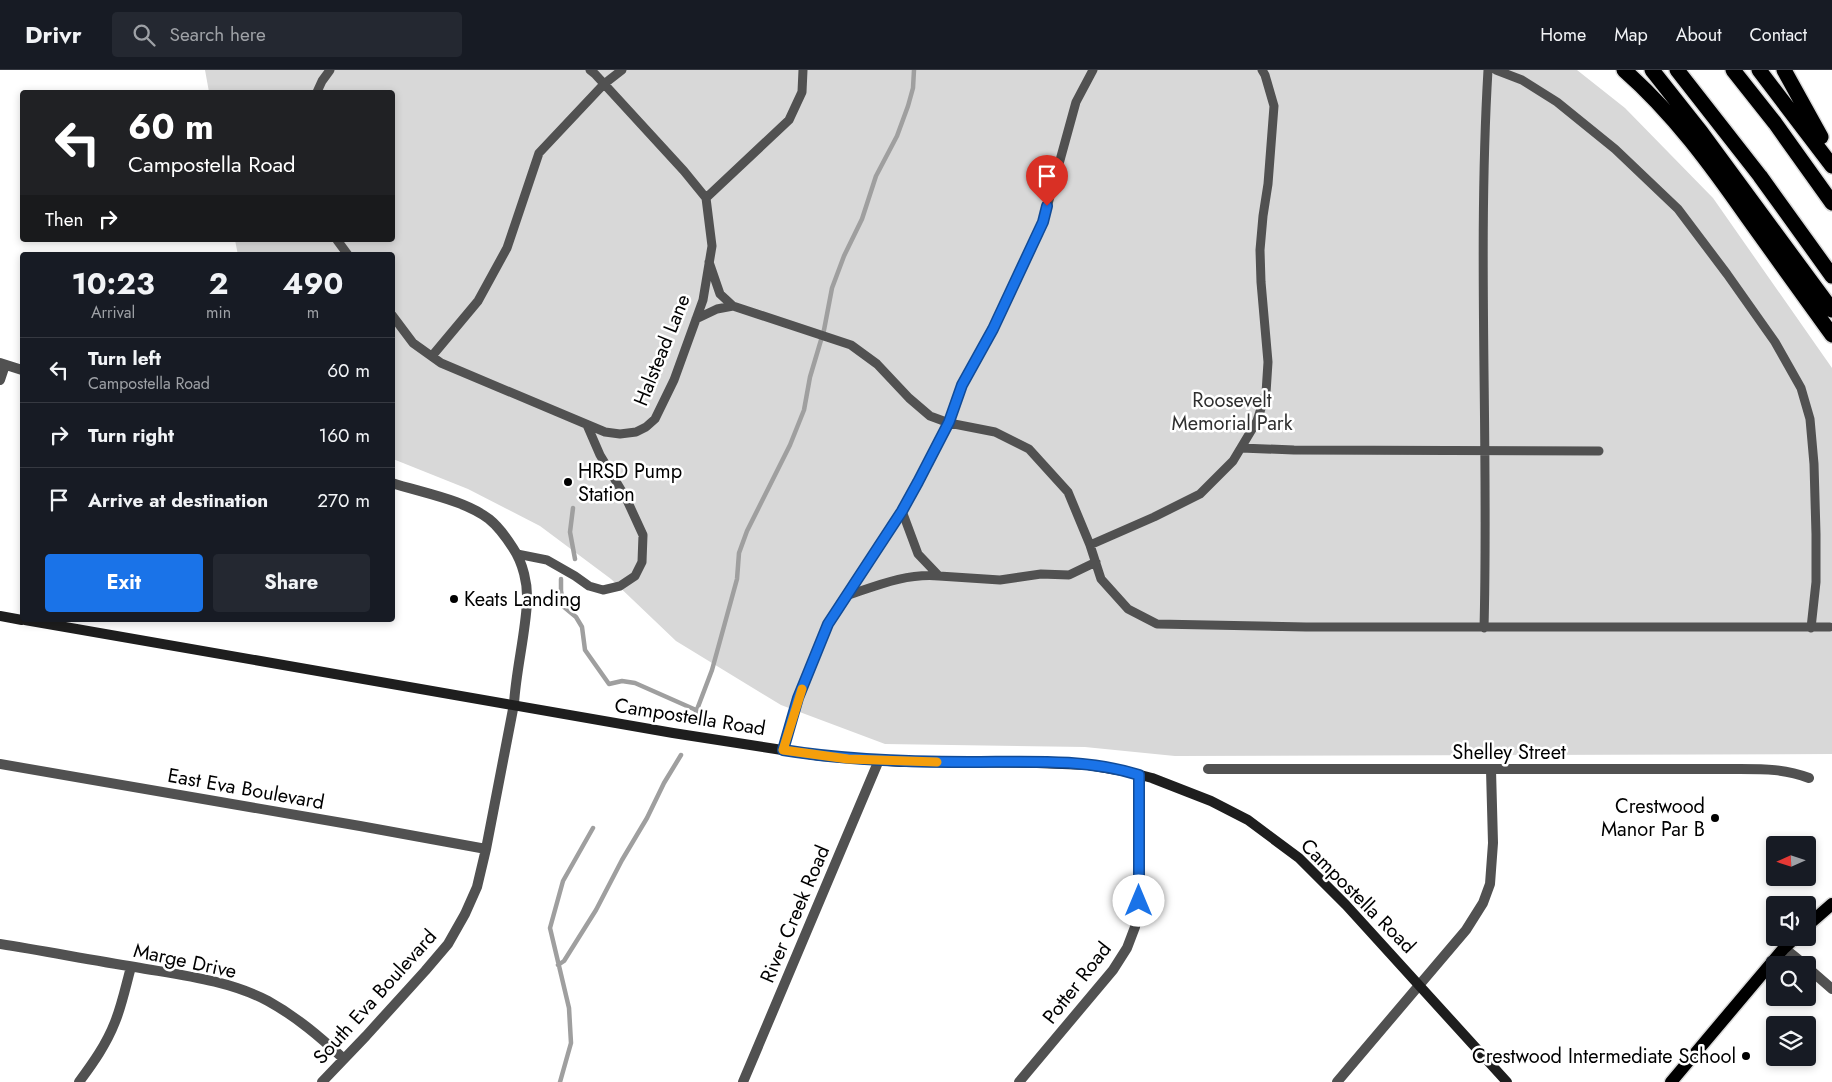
<!DOCTYPE html>
<html lang="en">
<head>
<meta charset="utf-8">
<style>
  body { margin:0; font-family:Jost,sans-serif; background:#242831; color:#f1f3f6; height:100vh; display:flex; flex-direction:column; font-size:19px; white-space:nowrap }
  * { box-sizing:border-box; margin:0 }
  p { font-size:16px; color:#9ea1a6 }
  .icon { flex:none; width:28px; height:28px; fill:none; stroke:currentColor; stroke-width:2; stroke-linecap:round; stroke-linejoin:round }
  .map { position:relative; flex:1; overflow:hidden }
  .sheet { position:absolute; left:20px; top:182px; width:375px; height:370px; display:flex; flex-direction:column; background:#171b24; border-radius:5px; box-shadow:0 2px 8px #0003 }
  .sheet>* { flex:none }
  .hud { position:absolute; left:20px; top:20px; width:375px; height:152px; border-radius:5px; box-shadow:0 2px 8px #0003; background:#202124; color:#fff; overflow:hidden }
  .needle { width:32px; rotate:267deg }
  .fabs { position:absolute; left:1766px; top:766px; display:grid; gap:10px }
  .fabs a { display:grid; place-items:center; width:50px; height:50px; border-radius:5px; background:#171b24; box-shadow:0 2px 8px #0003; font-size:25px }
  .pin { position:absolute; display:grid; place-items:center; width:42px; height:42px; color:#fff; margin:-51px -21px; border-radius:50% 50% 50% 0; rotate:-45deg; box-shadow:0 0 5px #0007 }
  .pin .icon { rotate:45deg }
  .me { position:absolute; width:55px; margin:-28px; rotate:0deg; stroke-linejoin:round; filter:drop-shadow(0 0 4px #0008) }
  .turn { display:flex; align-items:center; gap:18px; height:105px; padding:0 25px; font-size:22px }
  .turn .icon { width:65px; height:65px; stroke-width:2.5 }
  .turn b { display:block; font-size:35px; line-height:42px }
  .then { display:flex; align-items:center; height:48px; padding:0 25px; background:#0003; gap:10px; font-size:19px }
  .eta { display:flex; justify-content:space-evenly; align-items:center; height:85px; text-align:center }
  .eta b { font-size:30px; font-weight:700; line-height:35px }
  .primary-button { display:flex; gap:10px; margin-top:auto; padding:10px 25px }
  .primary-button a { flex:1; height:58px; border-radius:5px; background:#1a73e8; color:#fff; font-size:20px; font-weight:700; line-height:58px; text-align:center }
  .primary-button a+a { background:#242831; color:#f1f3f6 }
  ul { padding:0; list-style:none }
  li { display:flex; align-items:center; gap:15px; height:65px; padding:0 25px; border-top:1px solid #363941 }
  li div { flex:1 }
  li b { display:block; font-size:19px }
  li em { font-style:normal }
  header { display:flex; align-items:center; gap:30px; box-sizing:border-box; height:70px; padding:0 25px; background:#171b24; border-bottom:1px solid #363941 }
  header strong { font-size:24px }
  nav { display:flex; gap:28px; margin-inline-start:auto; font-size:18px }
  .search { width:350px; height:45px; background:#242831; display:flex; align-items:center; gap:12px; box-sizing:border-box; padding:0 18px; border-radius:5px; color:#9ea1a6; font-size:19px }
  .map>svg:first-child { display:block }
  .green { fill:#d8d8d8 }
  .lines { fill:none; stroke-linecap:round; stroke-linejoin:round }
  .stream { stroke:#9f9f9f; stroke-width:4.5 }
  .primary-casing { stroke:#dbdbdb; stroke-width:15 }
  .highway-casing { stroke:#dbdbdb; stroke-width:18 }
  .lane { stroke:#515151; stroke-width:9 }
  .street { stroke:#515151; stroke-width:10 }
  .secondary { stroke:#1e1e1e; stroke-width:10 }
  .primary { stroke:#000; stroke-width:12 }
  .highway { stroke:#000; stroke-width:15 }
  .route-casing { stroke:#114b97; stroke-width:12 }
  .route { stroke:#1a73e8; stroke-width:9 }
  .slow { stroke:#f59e0b; stroke-width:9 }
  .poi-dot { fill:#000; stroke:#fff; stroke-width:2 }
  .labels { text-anchor:middle; dominant-baseline:central; stroke-width:5; stroke-linejoin:round; paint-order:stroke }
  .street-label { font-size:20px; fill:#000; stroke:#fff }
  .park-label { font-size:20px; fill:#2f2f2f; stroke:#fff }
  .poi-label { font-size:20px; fill:#000; stroke:#fff; text-anchor:start }
</style>
</head>
<body>
<header>
<strong>Drivr</strong>
<div class="search"><svg class="icon" aria-label="search" viewBox="0 0 24 24"><circle cx="10" cy="10" r="6"/><path d="M15 15l6 6"/></svg>Search here</div>
<nav><a>Home</a><a>Map</a><a>About</a><a>Contact</a></nav>
</header>
<div class="map">
<svg width="1832" height="1012" viewBox="0 0 1832 1012">
  <rect width="100%" height="100%" fill="#fff"/>
  <!-- green -->
  <path class="green" d="M205 0H1577L1625 38 1713 128 1832 298V684L1175 686 1085 677 885 674 781 635 676 571 611 509 540 456 468 419 393 389 392 185H238L235 170H392V22H209Z"/>
  <g class="lines">
    <!-- stream -->
    <path class="stream" d="M573 438 570 462 575 489
      M561 509V521L564 537 576 547 582 557 585 580 609 614 622 611 635 613 696 640
      M693 650 712 600 737 509 739 483 747 461 790 375 804 340 810 307 824 260 832 218 844 186 862 149 876 106 897 66 908 36 913 18 914 0
      M558 895 564 891 596 840 622 790 647 748 664 713 681 685
      M560 1012 571 973 569 938 550 858 563 811 593 758"/>
    <defs>
      <path id="primary" d="M1808 855 1832 834
        M1671 1012 1784 878 1795 868"/>
      <path id="highway" d="M1624 0C1673 43 1711 95 1748 148 1776 187 1804 226 1832 265
        M1652 0 1701 62 1832 240
        M1677 0 1760 106 1832 206
        M1733 0 1775 53 1832 133
        M1759 0 1832 96
        M1784 0 1821 67"/>
    </defs>
    <!-- primary casing -->
    <use href="#primary" class="primary-casing"/>
    <!-- highway casing -->
    <use href="#highway" class="highway-casing"/>
    <!-- lane -->
    <path class="lane" d="M1093 0 1076 32 1043 152 993 259 962 315 949 353 902 441 918 484 939 506 1000 510 1041 504 1069 505 1096 492
      M1496 0 1522 10 1557 32 1615 79 1678 139 1727 204 1775 272 1801 318 1810 349 1814 394 1816 464V512L1811 558
      M317 22 322 11 330 0
      M706 128 789 50 802 22 803 0
      M337 170 348 185
      M709 192 720 224 733 236 851 275 877 294 909 328 930 346 949 353 995 362 1029 379 1068 422 1090 475 1101 509 1128 539 1157 554 1306 557H1830
      M392 245 413 273 441 293 605 362 620 364 636 362 646 357 655 349 674 310 703 230 712 176 706 128 684 101 595 4 590 0
      M696 249 717 239 733 236
      M432 286 478 231 507 178 539 83 604 14 622 0
      M1241 378 1294 380 1599 381
      M1090 475 1154 447 1200 424 1233 391 1257 351 1266 323 1268 292 1261 212 1260 180 1263 146 1268 114 1274 36 1265 5 1262 0
      M517 484 547 490 575 506 589 516 603 520 620 516 635 506 642 492 643 465 626 428 600 385 587 355
      M846 526C876 516 906 503 939 506
      M1484 558C1489 372 1477 186 1488 0
      M783 680 798 628 828 554 902 441"/>
    <!-- street -->
    <path class="street" d="M0 293 22 300
      M0 310 5 295
      M0 694 360 756 486 779
      M1208 699H1740C1765 699 1785 699 1809 708
      M0 874C45 881 90 890 135 897 180 905 228 910 268 931 297 947 320 967 344 989
      M1784 878 1805 895
      M1808 898 1832 919
      M79 1012C93 993 106 975 115 952 122 935 126 915 131 897
      M322 1012 366 966 425 901 448 874 465 844 477 817 486 779 514 634C516 600 525 567 527 532 528 514 523 493 513 478 506 467 499 457 489 449 464 430 423 423 392 413
      M743 1012 879 690
      M1019 1012 1113 900 1127 878 1135 857 1139 831V705
      M1337 1012 1466 860 1483 833 1490 814 1493 773 1491 700"/>
    <!-- secondary -->
    <path class="secondary" d="M0 546 22 550
      M25 550 673 663 821 686 901 692 1037 693 1088 695 1129 702 1152 708 1211 731 1248 750 1299 788 1346 835 1507 1012"/>
    <!-- primary -->
    <use href="#primary" class="primary"/>
    <!-- highway -->
    <use href="#highway" class="highway"/>
  </g>
  <g class="lines">
    <defs>
      <path id="route" d="M1047 136 1043 152 993 259 962 315 949 352 918 412 902 441 828 554 798 628 783 680C844 690 906 692 969 692 1025 692 1085 688 1139 705V831"/>
    </defs>
    <!-- route casing -->
    <use href="#route" class="route-casing"/>
    <!-- route -->
    <use href="#route" class="route"/>
    <!-- slow -->
    <path class="slow" d="M802 619 783 680 848 689 937 692"/>
  </g>
  <!-- markers -->
  <g class="poi-dot">
    <circle cx="568" cy="412" r="5"/>
    <circle cx="454" cy="529" r="5"/>
    <circle cx="1715" cy="748" r="5"/>
    <circle cx="1746" cy="986" r="5"/>
  </g>
  <g class="labels">
    <!-- street labels -->
    <g class="street-label">
      <text transform="translate(662 280) rotate(-68)">Halstead Lane</text>
      <text transform="translate(690 647) rotate(9)">Campostella Road</text>
      <text x="1509" y="682">Shelley Street</text>
      <text transform="translate(246 719) rotate(10)">East Eva Boulevard</text>
      <text transform="translate(1358 826) rotate(45)">Campostella Road</text>
      <text transform="translate(795 844) rotate(-67)">River Creek Road</text>
      <text transform="translate(185 891) rotate(12)">Marge Drive</text>
      <text transform="translate(1077 913) rotate(-52)">Potter Road</text>
      <text transform="translate(375 927) rotate(-48)">South Eva Boulevard</text>
    </g>
    <!-- park labels -->
    <g class="park-label">
      <text x="1232" y="330">Roosevelt<tspan x="1232" dy="23">Memorial Park</tspan></text>
    </g>
    <!-- poi labels -->
    <g class="poi-label">
      <text x="578" y="401">HRSD Pump<tspan x="578" dy="23">Station</tspan></text>
      <text x="464" y="529">Keats Landing</text>
      <text x="1705" y="736" text-anchor="end">Crestwood<tspan x="1705" dy="23">Manor Par B</tspan></text>
      <text x="1736" y="986" text-anchor="end">Crestwood Intermediate School</text>
    </g>
  </g>
</svg>
<div class="fabs">
<a><svg class="needle" viewBox="-14 -14 28 28"><path d="M0-13l5 13h-10z" fill="#e53935"/><path d="M0 13l5-13h-10z" fill="#9ea1a6"/></svg></a>
<a><svg class="icon" aria-label="sound" viewBox="0 0 24 24"><path d="M4 9h4l5-4v14l-5-4H4zM17 9q2 3 0 6"/></svg></a>
<a><svg class="icon" aria-label="search" viewBox="0 0 24 24"><circle cx="10" cy="10" r="6"/><path d="M15 15l6 6"/></svg></a>
<a><svg class="icon" aria-label="layers" viewBox="0 0 24 24"><path d="M12 4l9 5-9 5-9-5zM3 14l9 5 9-5"/></svg></a>
</div>
<div class="pin" style="left:1047px;top:136px;background:#d93025"><svg class="icon" aria-label="arrive" viewBox="0 0 24 24"><path d="M6 21V4h12l-3 4 3 4H6"/></svg></div>
<svg class="me" style="left:1139px;top:831px" viewBox="-20 -20 40 40"><circle r="19" fill="#fff"/><path d="M0-13L10 11 0 6-10 11z" fill="#1a73e8"/></svg>
<div class="hud">
<div class="turn"><svg class="icon" aria-label="left" viewBox="0 0 24 24"><path d="M17 20v-9H6M10 6l-5 5 5 5"/></svg><div><b>60 m</b>Campostella Road</div></div>
<div class="then">Then<svg class="icon" aria-label="right" viewBox="0 0 24 24"><path d="M7 20v-9h11M14 6l5 5-5 5"/></svg></div>
</div>
<section class="sheet">
<div class="eta">
<div><b>10:23</b><p>Arrival</p></div>
<div><b>2</b><p>min</p></div>
<div><b>490</b><p>m</p></div>
</div>
<ul>
<li><svg class="icon" aria-label="left" viewBox="0 0 24 24"><path d="M17 20v-9H6M10 6l-5 5 5 5"/></svg><div><b>Turn left</b><p>Campostella Road</p></div><em>60 m</em></li>
<li><svg class="icon" aria-label="right" viewBox="0 0 24 24"><path d="M7 20v-9h11M14 6l5 5-5 5"/></svg><div><b>Turn right</b></div><em>160 m</em></li>
<li><svg class="icon" aria-label="arrive" viewBox="0 0 24 24"><path d="M6 21V4h12l-3 4 3 4H6"/></svg><div><b>Arrive at destination</b></div><em>270 m</em></li>
</ul>
<div class="primary-button"><a>Exit</a><a>Share</a></div>
</section>
</div>
</body>
</html>
